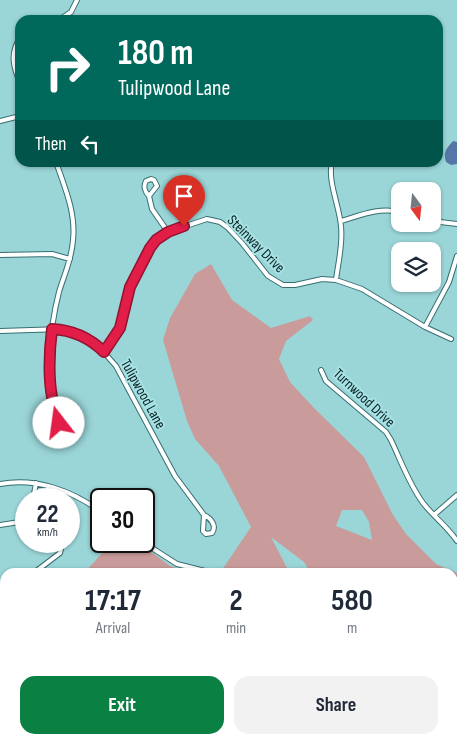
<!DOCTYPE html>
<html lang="en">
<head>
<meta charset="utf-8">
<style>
  body { margin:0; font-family:"Sofia Sans Condensed",sans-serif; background:#f2f2f3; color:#1f2937; height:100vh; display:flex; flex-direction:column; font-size:19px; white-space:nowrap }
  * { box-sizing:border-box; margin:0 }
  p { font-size:16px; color:#747a83 }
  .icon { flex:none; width:28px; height:28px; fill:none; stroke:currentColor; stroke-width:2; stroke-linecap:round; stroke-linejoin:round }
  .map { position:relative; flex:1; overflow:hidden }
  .details { position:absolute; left:0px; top:568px; width:458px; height:176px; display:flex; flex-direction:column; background:#fff; border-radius:15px 15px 0 0; box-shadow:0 1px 4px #0004 }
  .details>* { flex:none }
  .guide { position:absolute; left:15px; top:15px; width:428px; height:152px; border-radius:15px; box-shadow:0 1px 4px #0004; background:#00695c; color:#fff; overflow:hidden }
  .needle { width:32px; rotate:165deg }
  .fabs { position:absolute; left:391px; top:182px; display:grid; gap:10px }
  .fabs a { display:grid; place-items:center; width:50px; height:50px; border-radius:10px; background:#fff; box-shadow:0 1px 4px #0004; font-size:25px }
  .speed { position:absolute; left:15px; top:488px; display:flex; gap:10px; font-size:25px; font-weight:700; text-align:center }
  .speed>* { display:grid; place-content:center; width:65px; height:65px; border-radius:50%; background:#fff; box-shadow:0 1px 4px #0004; line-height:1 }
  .speed small { font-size:12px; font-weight:400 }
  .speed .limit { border:2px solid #111; border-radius:8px; background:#fff; color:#111 }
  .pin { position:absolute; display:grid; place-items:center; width:42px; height:42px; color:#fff; margin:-51px -21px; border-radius:50% 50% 50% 0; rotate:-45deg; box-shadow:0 0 5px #0007 }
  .pin .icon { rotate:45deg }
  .me { position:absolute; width:55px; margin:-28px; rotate:345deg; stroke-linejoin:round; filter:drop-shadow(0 0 4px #0008) }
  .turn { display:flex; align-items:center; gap:18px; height:105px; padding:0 20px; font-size:22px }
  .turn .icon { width:65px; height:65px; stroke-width:2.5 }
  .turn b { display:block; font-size:35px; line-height:42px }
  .then { display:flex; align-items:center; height:48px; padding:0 20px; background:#0003; gap:10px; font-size:19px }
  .eta { display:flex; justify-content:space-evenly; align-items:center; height:85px; text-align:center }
  .eta b { font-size:30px; font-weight:700; line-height:35px }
  .button { display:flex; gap:10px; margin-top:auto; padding:10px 20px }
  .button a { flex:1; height:58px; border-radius:15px; background:#0b8043; color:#fff; font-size:20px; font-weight:700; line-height:58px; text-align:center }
  .button a+a { background:#f2f2f3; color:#1f2937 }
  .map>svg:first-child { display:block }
  .green { fill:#c99c9b; fill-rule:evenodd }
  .water { fill:#5776a8 }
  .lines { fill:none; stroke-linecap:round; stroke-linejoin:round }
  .stream { stroke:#5776a8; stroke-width:1 }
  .street-casing { stroke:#366f72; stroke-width:6 }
  .street { stroke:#fff; stroke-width:4 }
  .route-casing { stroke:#92132f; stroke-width:12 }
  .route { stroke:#e11d48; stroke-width:9 }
  .labels { text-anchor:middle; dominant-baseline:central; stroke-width:4; stroke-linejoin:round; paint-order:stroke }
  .street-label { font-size:15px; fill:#0a2223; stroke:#a7e2e5 }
</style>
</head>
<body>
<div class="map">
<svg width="457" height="743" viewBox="0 0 457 743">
  <rect width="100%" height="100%" fill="#9ad5d8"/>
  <!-- green -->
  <path class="green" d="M211 264 232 300 271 328 310 316 313 320 286 341 279 359 290 382 314 408 364 457 393 515 406 534 436 564 457 573V589H453L452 572H310L304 562 271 537 289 572H232L222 570 251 527 219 466 195 439 187 421 163 340 170 318 195 274ZM342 510H362L369 522 372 540 336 526Z
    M109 541H137L170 566 189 572H85L104 551Z"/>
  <!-- water -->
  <path class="water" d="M453 141 457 142V164L451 165 446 162C443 152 446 149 453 141Z"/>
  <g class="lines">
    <!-- stream -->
    <path class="stream" d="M0 689 5 690"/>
    <defs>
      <path id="street" d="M59 20 71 12 77 0
        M20 38C10 53 13 67 20 82
        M0 121 20 116
        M56 162C65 188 76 213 73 240 72 259 64 275 59 292 51 323 41 393 61 420
        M332 162C327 181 340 207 341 227 343 245 338 263 336 280
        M151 179 154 180 157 186 149 196C145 192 143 186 146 181Z
        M149 196 152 209 168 232
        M341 221C361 215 379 207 400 212
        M432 221 457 224
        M0 255 52 254 70 259
        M425 327 449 282 457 256
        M0 331 63 329 88 340 100 348 116 366 175 476 204 515
        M104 352 120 328 131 287 150 248 156 240 168 232 207 219 220 222 227 227 242 243 268 276 283 285H295L322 279 336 280 362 289 425 327 451 339
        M321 370 326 381 386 432 391 440C401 461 409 484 423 503 433 516 447 526 457 541
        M59 426a7 7 0 1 1 14 0a7 7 0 1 1-14 0Z
        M0 484C36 477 73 491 101 512
        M33 499 36 483
        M204 515C211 518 217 526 212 533L206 534 203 531Z
        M434 515 457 495
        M0 525 26 521
        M141 541 177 564 209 572
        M35 572 60 553 63 541
        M452 593 457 592
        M0 599 5 595
        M452 603 457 614
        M452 674 457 675
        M0 721H5
        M25 739 26 743
        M76 739 78 743
        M137 739 139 743
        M195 739 197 743
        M273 739 275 743
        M350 742 357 739"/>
    </defs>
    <!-- street casing -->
    <use href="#street" class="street-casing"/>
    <!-- street -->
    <use href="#street" class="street"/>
  </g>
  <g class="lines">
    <defs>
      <path id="route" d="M59 423 61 420C46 400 49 353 52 329 72 330 90 338 104 352L120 328 130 287 150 248 156 240 168 232 184 226"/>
    </defs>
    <!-- route casing -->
    <use href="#route" class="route-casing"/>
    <!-- route -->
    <use href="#route" class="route"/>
  </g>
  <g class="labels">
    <!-- street labels -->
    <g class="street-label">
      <text transform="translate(256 244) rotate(45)">Steinway Drive</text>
      <text transform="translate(143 394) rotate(61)">Tulipwood Lane</text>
      <text transform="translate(364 398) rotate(43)">Turnwood Drive</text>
    </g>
  </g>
</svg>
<div class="fabs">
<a><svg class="needle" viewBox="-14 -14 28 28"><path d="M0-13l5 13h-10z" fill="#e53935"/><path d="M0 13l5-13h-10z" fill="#747a83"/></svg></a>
<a><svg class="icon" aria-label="layers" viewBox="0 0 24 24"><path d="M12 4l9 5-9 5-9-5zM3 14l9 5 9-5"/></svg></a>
</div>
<div class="speed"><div>22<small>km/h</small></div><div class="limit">30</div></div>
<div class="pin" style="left:184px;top:226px;background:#d93025"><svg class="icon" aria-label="arrive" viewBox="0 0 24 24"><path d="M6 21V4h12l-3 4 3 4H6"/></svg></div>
<svg class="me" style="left:59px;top:423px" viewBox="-20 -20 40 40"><circle r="19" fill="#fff"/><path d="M0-13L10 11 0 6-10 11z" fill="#e11d48"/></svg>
<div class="guide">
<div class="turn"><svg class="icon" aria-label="right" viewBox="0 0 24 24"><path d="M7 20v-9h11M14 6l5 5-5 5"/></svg><div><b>180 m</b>Tulipwood Lane</div></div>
<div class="then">Then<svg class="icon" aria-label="left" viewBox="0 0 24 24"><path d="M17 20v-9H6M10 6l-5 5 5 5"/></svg></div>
</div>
<section class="details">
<div class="eta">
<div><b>17:17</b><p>Arrival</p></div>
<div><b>2</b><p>min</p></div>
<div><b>580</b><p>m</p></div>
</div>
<div class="button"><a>Exit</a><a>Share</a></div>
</section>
</div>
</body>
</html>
